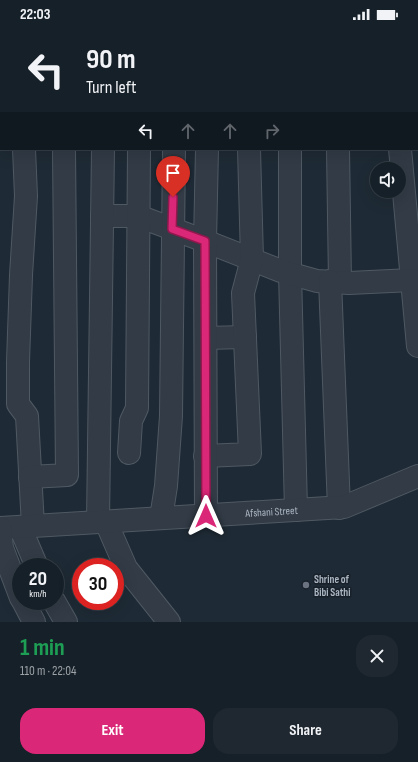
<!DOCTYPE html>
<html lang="en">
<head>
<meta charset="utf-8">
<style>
  body { margin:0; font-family:"Sofia Sans Condensed",sans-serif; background:#1f2830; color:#f1f3f6; height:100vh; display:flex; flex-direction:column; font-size:15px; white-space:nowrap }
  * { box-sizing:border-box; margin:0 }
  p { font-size:13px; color:#9ea3a8 }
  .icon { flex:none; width:22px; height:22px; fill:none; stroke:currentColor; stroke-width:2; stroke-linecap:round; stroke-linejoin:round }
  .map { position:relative; height:594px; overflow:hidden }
  .drawer { display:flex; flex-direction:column; background:#162028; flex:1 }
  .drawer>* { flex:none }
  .top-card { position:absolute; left:0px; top:0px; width:418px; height:122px; box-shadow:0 4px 16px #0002,0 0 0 1px #353e45; background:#162028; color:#f1f3f6; overflow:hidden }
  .tools { position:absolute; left:370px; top:134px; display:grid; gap:8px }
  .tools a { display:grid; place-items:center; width:36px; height:36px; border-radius:50%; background:#162028; box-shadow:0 4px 16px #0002,0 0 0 1px #353e45; font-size:20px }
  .speed { position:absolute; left:12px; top:530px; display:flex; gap:8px; font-size:20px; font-weight:700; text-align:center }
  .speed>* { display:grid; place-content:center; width:52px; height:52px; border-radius:50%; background:#162028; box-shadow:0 4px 16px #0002,0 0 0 1px #353e45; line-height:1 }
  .speed small { font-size:10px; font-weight:400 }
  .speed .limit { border:6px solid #d22; background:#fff; color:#111 }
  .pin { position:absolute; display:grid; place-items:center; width:34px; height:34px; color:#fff; margin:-41px -17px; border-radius:50% 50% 50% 0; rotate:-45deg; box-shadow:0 0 4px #0007 }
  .pin .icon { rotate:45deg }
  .me { position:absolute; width:44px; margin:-22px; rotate:0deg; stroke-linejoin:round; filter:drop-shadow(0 0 3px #0008) }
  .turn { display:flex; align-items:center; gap:14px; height:84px; padding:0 20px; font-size:18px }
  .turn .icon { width:52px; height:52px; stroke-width:2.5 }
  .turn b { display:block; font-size:28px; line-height:34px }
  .lanes { display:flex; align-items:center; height:38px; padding:0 20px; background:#0003; justify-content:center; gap:20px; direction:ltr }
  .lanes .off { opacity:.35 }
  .round { display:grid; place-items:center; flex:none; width:42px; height:42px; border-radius:16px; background:#1f2830 }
  .headline { display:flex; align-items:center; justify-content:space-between; height:68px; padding:0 20px }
  h1 { font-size:24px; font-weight:700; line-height:30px; color:#1e9e55 }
  .cta { display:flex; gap:8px; margin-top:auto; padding:8px 20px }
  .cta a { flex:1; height:46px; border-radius:16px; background:#db2777; color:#fff; font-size:16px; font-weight:700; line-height:46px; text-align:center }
  .cta a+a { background:#1f2830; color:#f1f3f6 }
  .status { display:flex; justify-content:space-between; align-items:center; height:28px; padding:0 20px; background:#162028; direction:ltr }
  .status svg { height:11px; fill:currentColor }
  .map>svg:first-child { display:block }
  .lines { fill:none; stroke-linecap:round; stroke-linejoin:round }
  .minor-casing { stroke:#4f5964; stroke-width:24 }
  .minor { stroke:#323b46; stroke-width:22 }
  .route-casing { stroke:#8e194d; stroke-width:10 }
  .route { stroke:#db2777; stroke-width:7 }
  .worship-dot { fill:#6b7280; stroke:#18202a; stroke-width:1.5 }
  .labels { text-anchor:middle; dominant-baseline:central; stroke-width:3; stroke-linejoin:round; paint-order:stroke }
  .street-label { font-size:11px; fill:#abb6c3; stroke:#18202a }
  .poi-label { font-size:11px; font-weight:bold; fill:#abb6c3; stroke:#18202a; text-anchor:start }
</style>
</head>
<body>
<div class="status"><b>22:03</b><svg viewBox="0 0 49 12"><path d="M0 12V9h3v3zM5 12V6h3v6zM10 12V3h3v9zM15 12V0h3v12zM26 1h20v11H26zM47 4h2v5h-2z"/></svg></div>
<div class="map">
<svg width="418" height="594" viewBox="0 0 418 594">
  <rect width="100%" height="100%" fill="#1e2a35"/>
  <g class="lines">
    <defs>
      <g id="minor">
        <path d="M20 0V1"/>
        <path d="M62 0V1"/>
        <path d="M102 0V1"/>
        <path d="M138 0V1"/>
        <path d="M173 0V1"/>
        <path d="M207 0 208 1"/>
        <path d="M245 0V1"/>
        <path d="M281 0V1"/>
        <path d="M333 0V1"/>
        <path d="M389 0V1"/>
        <path d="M0 39H1"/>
        <path d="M24 121 26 168 21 247 18 334V376L27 388 33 498"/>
        <path d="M290 121V245L296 482"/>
        <path d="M338 121 340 254"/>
        <path d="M400 121 418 318"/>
        <path d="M102 188H138L205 213 281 243 317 253 349 255 412 252"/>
        <path d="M330 253 339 480"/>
        <path d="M206 310 245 309"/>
        <path d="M129 425 131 393 137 380 139 121"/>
        <path d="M205 428 250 426 243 265 252 231 249 121"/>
        <path d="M30 449 67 447 64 121"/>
        <path d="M206 488 205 213 207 121"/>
        <path d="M161 490 166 458 171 388 174 121"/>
        <path d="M98 494 103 121"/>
        <path d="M106 494 126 540 169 594"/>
        <path d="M20 499 37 539"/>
        <path id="s1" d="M0 500 344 479 418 448"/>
        <path d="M0 500 2 520 21 570"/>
        <path d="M23 573 34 594"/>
        <path d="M54 573 66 594"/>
      </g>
    </defs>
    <!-- minor casing -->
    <use href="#minor" class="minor-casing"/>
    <!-- minor -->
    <use href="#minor" class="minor"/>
  </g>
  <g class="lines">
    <defs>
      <path id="route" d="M173 169 172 201 205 213 206 488"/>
    </defs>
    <!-- route casing -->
    <use href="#route" class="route-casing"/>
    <!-- route -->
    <use href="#route" class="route"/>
  </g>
  <!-- markers -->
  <circle class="worship-dot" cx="306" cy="557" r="4"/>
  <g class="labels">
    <!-- street labels -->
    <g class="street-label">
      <text stroke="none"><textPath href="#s1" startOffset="272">Afshani Street</textPath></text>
    </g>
    <!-- poi labels -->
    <g class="poi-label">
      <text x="314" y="551">Shrine of<tspan x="314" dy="13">Bibi Sathi</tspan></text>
    </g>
  </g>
</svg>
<div class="tools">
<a><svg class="icon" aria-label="sound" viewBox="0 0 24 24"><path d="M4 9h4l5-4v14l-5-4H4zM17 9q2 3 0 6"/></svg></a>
</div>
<div class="speed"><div>20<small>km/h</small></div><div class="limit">30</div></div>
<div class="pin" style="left:173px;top:169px;background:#d93025"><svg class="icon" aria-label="arrive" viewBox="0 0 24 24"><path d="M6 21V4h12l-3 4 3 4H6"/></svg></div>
<svg class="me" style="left:206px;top:488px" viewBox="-20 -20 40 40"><path d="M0-17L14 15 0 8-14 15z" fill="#db2777" stroke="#fff" stroke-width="4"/></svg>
<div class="top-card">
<div class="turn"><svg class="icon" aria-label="left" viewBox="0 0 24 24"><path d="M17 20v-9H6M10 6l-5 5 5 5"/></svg><div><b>90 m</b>Turn left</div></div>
<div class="lanes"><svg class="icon" aria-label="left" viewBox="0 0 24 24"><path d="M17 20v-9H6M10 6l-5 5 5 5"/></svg><svg class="icon off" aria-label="ahead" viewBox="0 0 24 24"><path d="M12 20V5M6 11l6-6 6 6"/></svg><svg class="icon off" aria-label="ahead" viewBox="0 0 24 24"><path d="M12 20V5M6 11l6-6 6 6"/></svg><svg class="icon off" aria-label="right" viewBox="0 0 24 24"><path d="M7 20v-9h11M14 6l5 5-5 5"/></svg></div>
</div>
</div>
<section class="drawer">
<div class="headline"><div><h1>1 min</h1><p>110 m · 22:04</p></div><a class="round"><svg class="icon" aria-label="close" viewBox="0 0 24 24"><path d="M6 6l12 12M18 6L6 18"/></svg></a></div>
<div class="cta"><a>Exit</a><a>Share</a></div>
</section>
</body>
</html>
